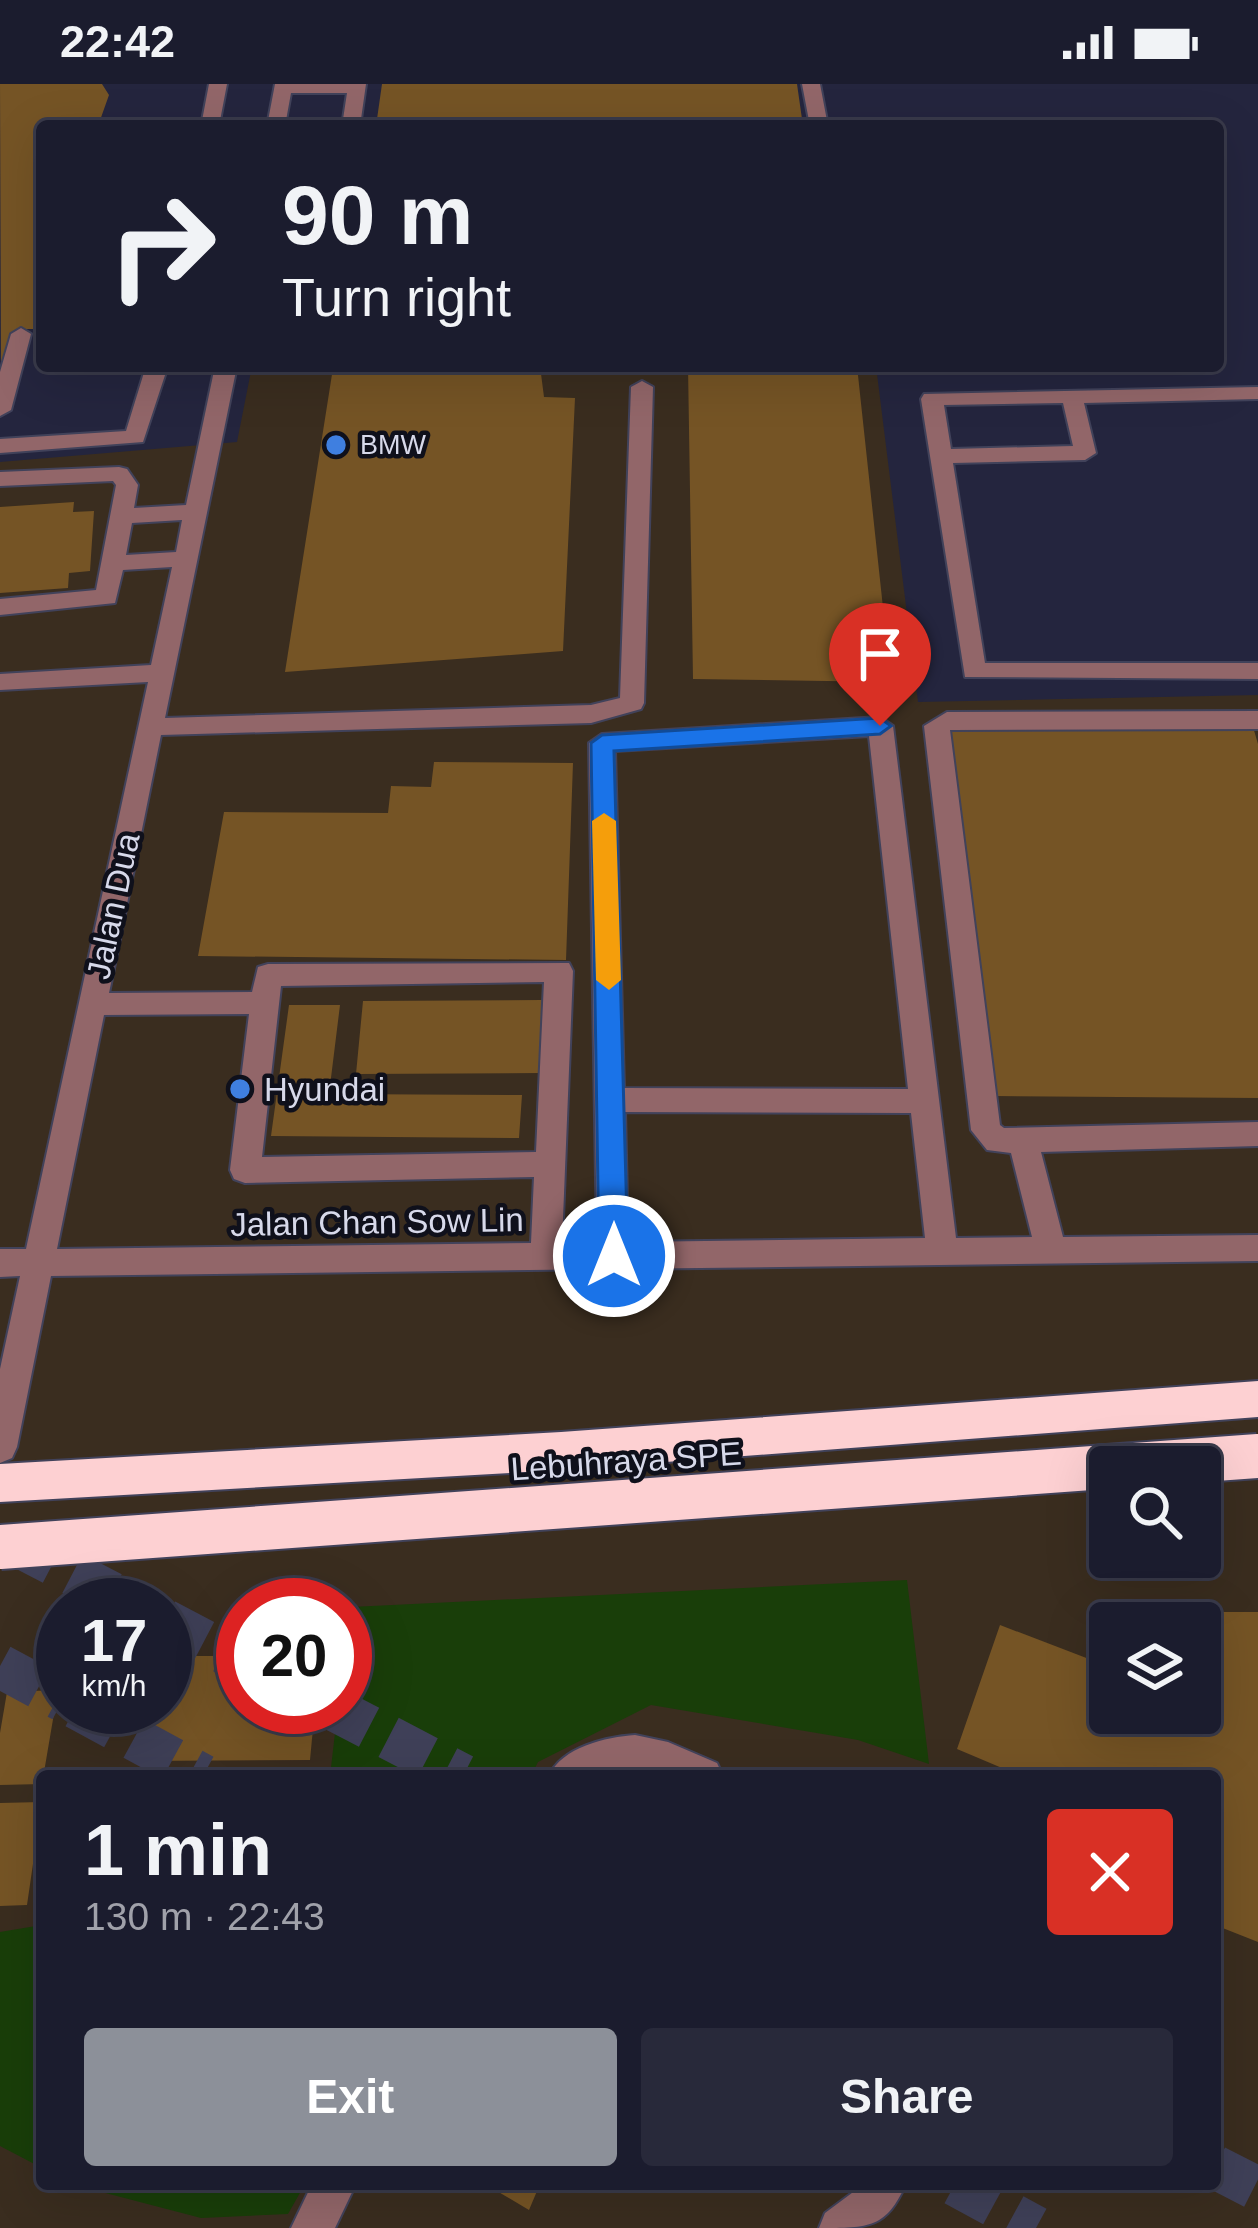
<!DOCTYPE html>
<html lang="en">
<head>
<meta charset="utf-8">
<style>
  body { margin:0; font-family:Arial,sans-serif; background:#28293a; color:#f1f3f6; height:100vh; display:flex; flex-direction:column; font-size:45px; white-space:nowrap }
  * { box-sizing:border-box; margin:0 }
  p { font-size:39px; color:#a0a1aa }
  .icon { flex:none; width:66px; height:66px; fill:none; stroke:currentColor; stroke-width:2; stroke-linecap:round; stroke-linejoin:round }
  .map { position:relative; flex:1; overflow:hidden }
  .drawer { position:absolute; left:36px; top:1686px; width:1185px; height:420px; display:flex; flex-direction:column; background:#1b1c2e; border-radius:12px; box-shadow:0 12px 48px #0002,0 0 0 3px #393a4a }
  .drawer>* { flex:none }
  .top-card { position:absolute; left:36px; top:36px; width:1188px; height:252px; border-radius:12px; box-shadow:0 12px 48px #0002,0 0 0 3px #393a4a; background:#1b1c2e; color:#f1f3f6; overflow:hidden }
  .fabs { position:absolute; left:1089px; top:1362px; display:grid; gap:24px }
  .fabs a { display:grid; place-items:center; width:132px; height:132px; border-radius:12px; background:#1b1c2e; box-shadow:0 12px 48px #0002,0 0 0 3px #393a4a; font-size:60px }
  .speed { position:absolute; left:36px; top:1494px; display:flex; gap:24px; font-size:60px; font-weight:700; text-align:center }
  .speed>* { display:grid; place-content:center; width:156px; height:156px; border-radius:50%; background:#1b1c2e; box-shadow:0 12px 48px #0002,0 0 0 3px #393a4a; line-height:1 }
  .speed small { font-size:30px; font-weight:400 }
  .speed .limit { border:18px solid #d22; background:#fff; color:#111 }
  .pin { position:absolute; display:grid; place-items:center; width:102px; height:102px; color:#fff; margin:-123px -51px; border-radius:50% 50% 50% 0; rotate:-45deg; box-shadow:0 0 12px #0007 }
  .pin .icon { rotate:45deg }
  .me { position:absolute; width:132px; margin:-66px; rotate:0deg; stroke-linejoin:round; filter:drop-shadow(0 0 9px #0008) }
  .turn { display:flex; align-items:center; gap:42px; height:252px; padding:0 48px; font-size:54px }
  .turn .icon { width:156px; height:156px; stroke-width:2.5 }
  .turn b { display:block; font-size:84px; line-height:102px }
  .round { display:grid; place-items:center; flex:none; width:126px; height:126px; border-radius:12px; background:#28293a }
  .head { display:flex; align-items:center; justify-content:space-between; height:204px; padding:0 48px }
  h1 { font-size:72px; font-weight:800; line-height:90px }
  .primary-button { display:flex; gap:24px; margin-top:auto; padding:24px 48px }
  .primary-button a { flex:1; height:138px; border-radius:12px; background:#8c9099; color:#fff; font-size:48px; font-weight:800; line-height:138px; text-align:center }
  .primary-button a+a { background:#28293a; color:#f1f3f6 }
  .status { display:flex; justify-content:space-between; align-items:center; height:84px; padding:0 60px; background:#1b1c2e; direction:ltr }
  .status svg { height:33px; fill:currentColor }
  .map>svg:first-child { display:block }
  .industrial { fill:#3a2d1f; fill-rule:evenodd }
  .green { fill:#193e09 }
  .building { fill:#755425 }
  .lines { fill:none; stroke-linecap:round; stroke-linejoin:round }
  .highway-tunnel { stroke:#3f4058; stroke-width:44; stroke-dasharray:44 22; stroke-linecap:butt }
  .minor-casing { stroke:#41425a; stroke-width:4 }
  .highway-casing { stroke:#41425a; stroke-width:4 }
  .minor { fill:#926669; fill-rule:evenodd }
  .highway { fill:#fdd0d2; fill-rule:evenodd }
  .highway-bridge-casing { stroke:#41425a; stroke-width:48; stroke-linecap:butt }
  .highway-bridge { stroke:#fdd0d2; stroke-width:44 }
  .route { fill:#1a73e8; stroke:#114b97; stroke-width:3 }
  .slow { fill:#f59e0b }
  .shop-dot { fill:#3f7fe0; stroke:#0f101b; stroke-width:4.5 }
  .labels { text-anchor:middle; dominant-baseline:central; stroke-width:9; stroke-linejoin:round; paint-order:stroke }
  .far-poi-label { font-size:27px; fill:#d7d9ea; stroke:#0f101b; text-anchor:start }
  .street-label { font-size:33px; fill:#d7d9ea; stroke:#0f101b }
  .poi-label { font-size:33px; fill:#d7d9ea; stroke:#0f101b; text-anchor:start }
</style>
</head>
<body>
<div class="status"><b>22:42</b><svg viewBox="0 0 49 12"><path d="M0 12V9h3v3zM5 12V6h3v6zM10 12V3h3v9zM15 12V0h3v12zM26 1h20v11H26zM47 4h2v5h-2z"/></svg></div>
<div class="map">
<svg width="1258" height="2144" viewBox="0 0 1258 2144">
  <rect width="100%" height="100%" fill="#24253e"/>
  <!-- industrial -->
  <path class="industrial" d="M252 282H876L918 618 1258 611V2144H0V378L237 358ZM1110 1383H1200V1473H1110ZM63 1521H165V1623H63ZM243 1521H345V1623H243ZM1110 1539H1200V1629H1110ZM42 1692H1215V2100H42Z"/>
  <!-- green -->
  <path class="green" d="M907 1496 929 1680 858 1656 651 1621 538 1678 531 1692H330L338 1623H345L351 1523Z
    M42 1841V2084L0 2062V1848Z
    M71 2100H305L288 2130 201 2134Z"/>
  <!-- building -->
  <path class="building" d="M0 0H102L109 11 98 42H42V245H18L1 294Z
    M382 0H797L803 42H376Z
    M431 282H540L544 313 575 314 563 567 285 588 333 284Z
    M688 282H857L891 598 693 595Z
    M74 418 73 428 94 427 90 487 69 489 68 504 0 509V423Z
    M943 641 1253 643 1258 660V1014L994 1012Z
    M434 678 573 679 566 876 198 872 224 728 388 729 391 702 431 703Z
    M542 916 541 989 356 990 363 917Z
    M289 921H340L329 1010 522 1011 519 1054 271 1052Z
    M1151 1528H1258V1858L1215 1841V1692H1021L957 1665 1000 1541 1089 1575H1110V1629H1200V1539H1152Z
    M165 1572H243V1623H315L310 1676 137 1677 145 1623H165Z
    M58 1606 42 1700 0 1701V1649L7 1608Z
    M42 1718 27 1821 0 1822V1719Z
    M485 2100H540L529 2126Z"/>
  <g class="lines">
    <!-- highway-tunnel -->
    <path class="highway-tunnel" d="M14 1459 133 1521
      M165 1537 243 1578
      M0 1582 63 1616
      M76 1623 203 1692
      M330 1623 463 1692
      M1215 2083 1258 2105
      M955 2100 1036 2144"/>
    <defs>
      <path id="minor" d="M209 0H227L219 42H201Z
        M275 0H366L360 42H342L347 9H291L285 42H267Z
        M802 0H820L828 42H810Z
        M21 244 31 250 11 326 0 332V288L11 250Z
        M146 282H168L143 358 0 369V355L126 347Z
        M215 282H237L165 634 591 621 620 614 631 303 642 297 653 303 644 619 641 625 591 639 161 651 109 909 252 908 258 883 268 880 569 879 573 887 562 1159 597 1158 589 659 602 650 880 633 893 642 956 1154 1032 1153 1011 1069 987 1066 971 1046 924 642 947 628 1258 627V645L950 646 1000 1041 1004 1044 1258 1038V1062L1041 1068 1063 1153 1258 1151V1177L51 1192 17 1363 12 1374 0 1379V1285L20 1192 0 1193V1165H26L148 598 0 606V590L151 581 172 483 123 486 115 519 0 531V515L96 506 116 401 113 397 0 402V388L119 383 127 385 138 401 134 424 186 421ZM182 436 176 468 126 471 132 439ZM869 652 908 1005 624 1004 615 667ZM544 898 536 1068 262 1073 281 902ZM249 930 230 1086 234 1095 245 1099 534 1093 531 1159 57 1165 104 931ZM625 1028 911 1029 925 1154 628 1158Z
        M1258 303V315L1084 319 1096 369 1085 376 953 379 985 579H1258V595L965 593 921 315 924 310ZM1063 319 1073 362 951 365 944 321Z
        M635 1651 668 1658 717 1679 723 1692 635 1688 549 1692C562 1663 606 1653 635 1651Z
        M312 2100H356L335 2144H291Z
        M864 2100H906C886 2144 870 2144 819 2144L825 2129Z"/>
      <path id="highway" d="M1258 1297V1333L561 1386 0 1418V1380L561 1348Z"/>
    </defs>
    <!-- minor casing -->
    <use href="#minor" class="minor-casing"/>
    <!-- highway casing -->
    <use href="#highway" class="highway-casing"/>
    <!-- minor -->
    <use href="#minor" class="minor"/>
    <!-- highway -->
    <use href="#highway" class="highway"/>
    <defs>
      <path id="highway-bridge" d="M0 1463 1258 1372"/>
    </defs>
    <!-- highway-bridge casing -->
    <use href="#highway-bridge" class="highway-bridge-casing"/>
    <!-- highway-bridge -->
    <use href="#highway-bridge" class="highway-bridge"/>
  </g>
  <!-- route -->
  <path class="route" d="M880 634 891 642 880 650 614 667 628 1172 624 1180 614 1184 603 1180 599 1172 591 659 602 651Z"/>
  <!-- slow -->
  <path class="slow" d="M604 729 616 737 621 896 609 906 596 896 592 737Z"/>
  <!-- markers -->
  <g class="shop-dot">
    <circle cx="336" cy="361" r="12"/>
    <circle cx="240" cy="1005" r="12"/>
  </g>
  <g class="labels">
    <!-- far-poi labels -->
    <g class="far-poi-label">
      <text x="360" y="361">BMW</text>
    </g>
    <!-- street labels -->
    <g class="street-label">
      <text transform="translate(113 822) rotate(-78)">Jalan Dua</text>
      <text transform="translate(377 1138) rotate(-1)">Jalan Chan Sow Lin</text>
      <text transform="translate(626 1377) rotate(-4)">Lebuhraya SPE</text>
    </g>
    <!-- poi labels -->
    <g class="poi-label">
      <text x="264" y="1005">Hyundai</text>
    </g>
  </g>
</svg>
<div class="fabs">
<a><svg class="icon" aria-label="search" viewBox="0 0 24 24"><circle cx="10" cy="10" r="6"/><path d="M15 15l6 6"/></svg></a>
<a><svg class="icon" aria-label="layers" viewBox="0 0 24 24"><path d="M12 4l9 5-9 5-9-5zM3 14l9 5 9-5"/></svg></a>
</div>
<div class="speed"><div>17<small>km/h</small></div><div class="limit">20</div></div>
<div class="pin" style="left:880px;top:642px;background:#d93025"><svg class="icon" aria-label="arrive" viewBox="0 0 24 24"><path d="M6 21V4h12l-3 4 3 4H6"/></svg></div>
<svg class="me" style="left:614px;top:1172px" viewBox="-20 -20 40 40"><circle r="17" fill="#1a73e8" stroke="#fff" stroke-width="3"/><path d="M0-11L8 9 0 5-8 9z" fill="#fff"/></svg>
<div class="top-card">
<div class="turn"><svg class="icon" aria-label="right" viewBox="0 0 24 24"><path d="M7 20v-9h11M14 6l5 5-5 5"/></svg><div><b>90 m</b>Turn right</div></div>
</div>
<section class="drawer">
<div class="head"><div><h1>1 min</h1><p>130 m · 22:43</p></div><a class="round" style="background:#d93025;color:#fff"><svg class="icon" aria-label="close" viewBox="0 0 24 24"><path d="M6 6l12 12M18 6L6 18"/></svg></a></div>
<div class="primary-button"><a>Exit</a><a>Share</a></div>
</section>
</div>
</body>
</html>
